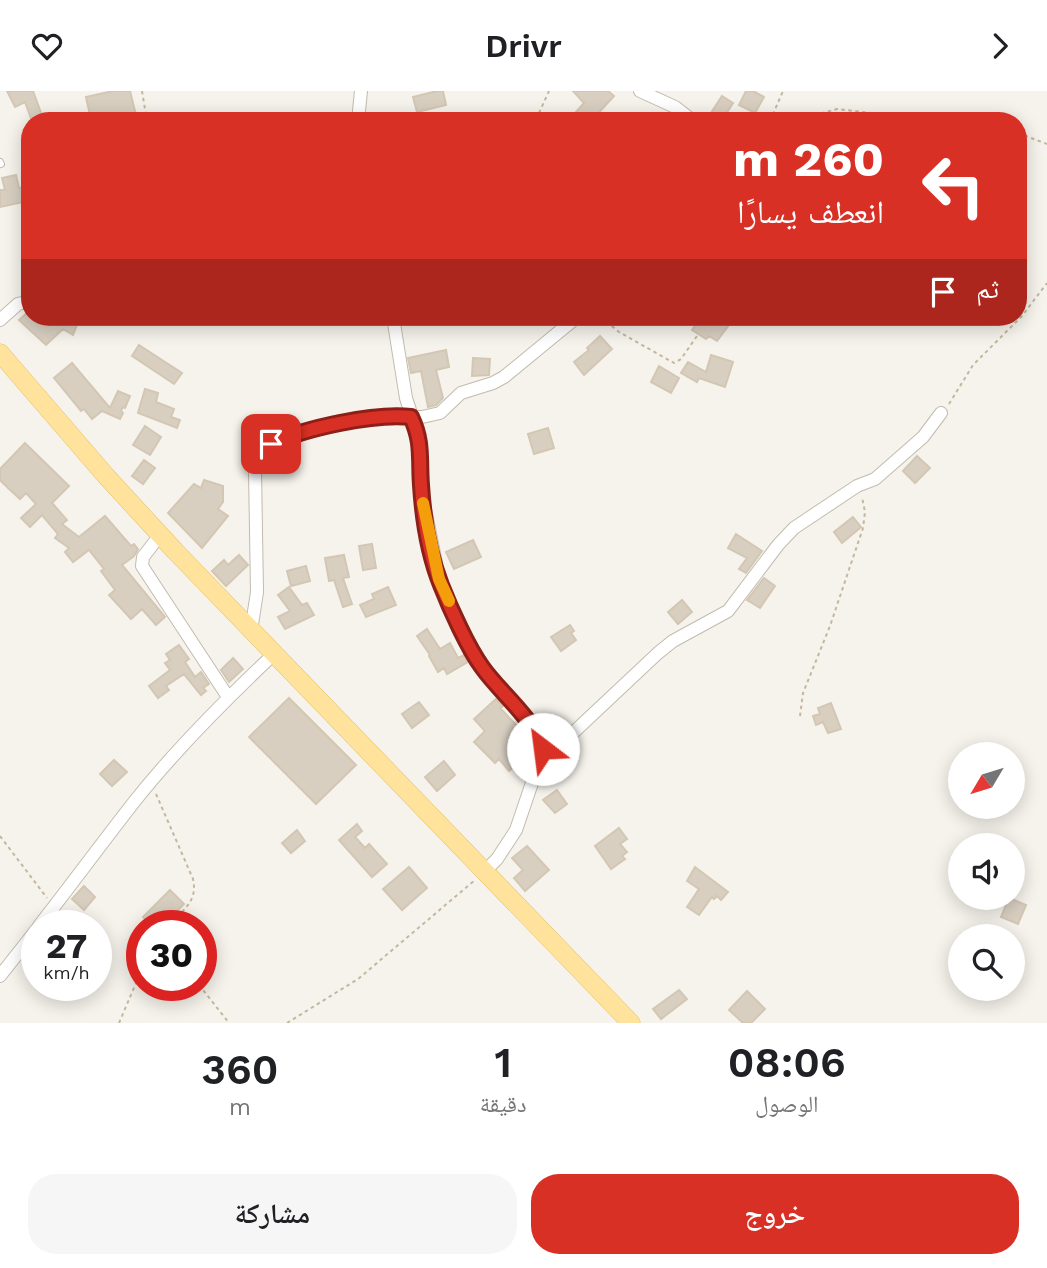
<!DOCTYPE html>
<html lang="ar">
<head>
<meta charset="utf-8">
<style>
  body { margin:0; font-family:"Work Sans","Noto Naskh Arabic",sans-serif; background:#f6f6f6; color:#202124; direction:rtl; height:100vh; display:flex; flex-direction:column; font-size:26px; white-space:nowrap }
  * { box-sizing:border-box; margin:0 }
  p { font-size:23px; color:#757577 }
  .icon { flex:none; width:38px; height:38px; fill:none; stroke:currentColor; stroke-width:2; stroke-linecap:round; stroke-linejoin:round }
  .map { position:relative; height:932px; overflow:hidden; direction:ltr }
  .drawer { display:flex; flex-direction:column; background:#fff; flex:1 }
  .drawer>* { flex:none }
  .banner { position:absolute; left:21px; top:21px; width:1006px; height:214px; border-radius:28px; box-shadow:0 4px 18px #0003; direction:rtl; background:#d93025; color:#fff; overflow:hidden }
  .needle { width:46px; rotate:232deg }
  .buttons { position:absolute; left:948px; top:651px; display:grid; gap:14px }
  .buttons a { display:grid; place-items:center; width:77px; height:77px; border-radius:50%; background:#fff; box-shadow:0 4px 18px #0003; font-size:35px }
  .speed { position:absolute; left:21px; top:819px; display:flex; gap:14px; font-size:35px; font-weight:700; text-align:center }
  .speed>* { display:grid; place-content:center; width:91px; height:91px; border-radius:50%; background:#fff; box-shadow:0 4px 18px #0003; line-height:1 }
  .speed small { font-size:18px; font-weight:400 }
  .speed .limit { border:10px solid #d22; background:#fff; color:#111 }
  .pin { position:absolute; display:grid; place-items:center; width:60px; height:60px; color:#fff; margin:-30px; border-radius:14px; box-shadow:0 4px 10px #0006 }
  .me { position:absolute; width:77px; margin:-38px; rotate:330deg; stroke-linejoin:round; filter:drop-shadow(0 0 5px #0008) }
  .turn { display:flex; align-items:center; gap:24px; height:147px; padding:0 28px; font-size:32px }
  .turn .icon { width:91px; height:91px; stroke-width:2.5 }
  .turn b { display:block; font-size:49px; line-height:60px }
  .then { display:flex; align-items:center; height:66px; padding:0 28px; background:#0003; gap:14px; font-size:26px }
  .eta { display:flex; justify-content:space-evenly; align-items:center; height:119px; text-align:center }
  .eta b { font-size:42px; font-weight:600; line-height:49px }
  .cta { display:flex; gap:14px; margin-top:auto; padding:14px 28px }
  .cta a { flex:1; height:80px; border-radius:28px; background:#d93025; color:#fff; font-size:28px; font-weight:600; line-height:80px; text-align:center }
  .cta a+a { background:#f6f6f6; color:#202124 }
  header { display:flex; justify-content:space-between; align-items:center; height:91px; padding:0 28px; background:#fff; font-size:32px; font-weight:600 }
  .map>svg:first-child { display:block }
  .building { fill:#d8cfc1; stroke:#d3c7b4; stroke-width:2 }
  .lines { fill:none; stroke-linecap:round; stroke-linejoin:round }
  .lane-casing { stroke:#c2bbae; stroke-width:8 }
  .street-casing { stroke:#c2bbae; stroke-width:14 }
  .primary-casing { stroke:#e6c16a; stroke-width:19 }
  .path { stroke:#c4b79f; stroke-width:2; stroke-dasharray:3.5 3.5; stroke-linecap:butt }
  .lane { stroke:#fff; stroke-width:6 }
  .street { stroke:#fff; stroke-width:12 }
  .primary { stroke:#ffe39c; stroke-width:18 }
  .route-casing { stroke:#8d1f18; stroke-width:18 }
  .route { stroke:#d93025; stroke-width:12 }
  .slow { stroke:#f59e0b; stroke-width:12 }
</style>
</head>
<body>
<header><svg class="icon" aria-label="forward" viewBox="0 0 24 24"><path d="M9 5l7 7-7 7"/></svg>Drivr<svg class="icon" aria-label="heart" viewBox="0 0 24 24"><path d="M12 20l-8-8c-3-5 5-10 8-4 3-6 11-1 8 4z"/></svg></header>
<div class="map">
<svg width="1047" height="932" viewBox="0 0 1047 932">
  <rect width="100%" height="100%" fill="#f6f3ec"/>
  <!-- building -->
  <path class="building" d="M7 0H33L44 30H32L25 11 15 16Z
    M113 0H130L137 28 94 30 93 23 90 24 86 6Z
    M437 0H443L446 14 417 21 413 6Z
    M573 0H608L614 5 591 30H568L584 12Z
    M746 0H753L764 6 755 22 739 14Z
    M722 5 733 12 722 29 711 22Z
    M16 84 19 97 27 96 28 110 0 116V99H5L2 87Z
    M30 219V226H80L73 244 63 238 46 254 19 229Z
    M701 226H726L732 230 717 250 709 245 706 248 692 239Z
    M600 245 612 258 584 284 574 271 589 259 587 257Z
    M139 254 182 282 174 293 132 265Z
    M446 259 449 276 436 279 443 307 436 314 428 316 421 280 411 282 408 267Z
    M711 264 733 271 725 296 699 287 697 291 681 282 688 271 706 281Z
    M473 267 490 268 489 284 472 285Z
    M72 272 110 317 118 300 130 305 125 317 123 316 121 320 123 322 120 328 102 320 92 328 84 318 81 320 54 287Z
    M659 275 679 287 671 302 651 291Z
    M145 298 158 302 156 311 174 318 171 326 180 329 177 337 138 322Z
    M145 335 161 346 150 364 133 354Z
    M548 337 554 357 534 363 528 343Z
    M25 352 69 395 52 412 67 429 62 433 79 446 105 425 131 455 134 453 138 458 134 465 122 474 165 526 156 534 142 518 131 528 109 504 115 499 101 480 104 478 89 459 73 471 65 461 69 457 55 447 58 443 42 424 30 436 21 427 36 413 26 402 20 408 8 397 0 389V378Z
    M917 365 930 377 915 392 903 380Z
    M144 369 155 377 143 393 132 385Z
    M204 389 223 395V411L218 418 228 425 202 457 168 422 194 393 201 397Z
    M853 426 861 436 842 452 834 441Z
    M736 443 762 460 746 482 739 478 747 467 728 457Z
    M473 449 481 466 454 478 446 461Z
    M372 453 376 477 363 479 359 455Z
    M239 464 248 474 226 495 212 480 224 469 228 474Z
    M344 464 349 486 343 487 352 513 343 516 334 489 329 490 325 467Z
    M306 475 310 490 291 495 287 480Z
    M764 487 775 495 760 517 747 509Z
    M289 496 302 514 307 512 314 524 285 538 278 526 290 520 278 504Z
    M388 496 396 514 366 526 360 514 374 508 372 503Z
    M682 509 692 521 678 533 668 521Z
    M570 534 574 540 571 542 576 549 561 560 551 546Z
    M427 538 440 558 450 552 458 567 464 564 468 571 447 583 444 577 438 581 429 565 430 564 417 545Z
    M179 554 189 568 185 571 195 586 201 581 209 593 203 597 206 600 201 604 184 583 166 595 169 599 158 607 149 595 170 579 165 572 170 569 166 563Z
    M233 567 243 578 229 591 221 579Z
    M289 607 356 674 316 713 249 646Z
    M496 608 503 615 500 617 524 642 508 659 519 671 509 680 499 668 495 672 474 651 485 640 474 628Z
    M419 611 429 624 412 637 402 623Z
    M831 612 841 638 828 642 823 631 816 634 813 625 820 623 818 617Z
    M114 669 127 681 112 695 100 683Z
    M444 670 455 684 437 700 425 686Z
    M557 699 567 713 555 722 543 709Z
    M357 733 362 740 355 746 365 757 369 753 387 773 372 786 339 749Z
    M619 737 627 748 620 753 627 761 622 765 625 768 611 778 595 755Z
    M297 739 305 750 291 762 282 752Z
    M527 755 549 779 525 800 514 787 523 779 512 767Z
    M409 776 427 797 402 819 383 798Z
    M695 776 728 801 721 809 717 805 714 808 712 806 699 824 687 816 699 798 687 790Z
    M84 795 95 806 84 819 72 808Z
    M170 799 184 813 162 835H152L143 826Z
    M1009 807 1026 814 1018 833 1001 826Z
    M679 899 687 908 661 928 653 918Z
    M747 900 765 918 751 932H743L729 919Z"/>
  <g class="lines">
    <defs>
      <path id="lane" d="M0 71 1 73"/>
      <path id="street" d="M640 0 675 16 693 30
        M358 30 361 0
        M393 226 406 307 420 350 421 398 439 487 475 566 534 640 543 658V670L534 686 516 739 497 768 484 781
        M0 229 18 213 30 210
        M160 444 143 466 142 475 228 606
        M251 540 257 501 255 379 263 359 280 348 344 332 392 325 422 326 440 322 461 302 493 292 504 286 577 226
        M543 670 658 562 673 550 728 520 778 454 794 437 857 395 875 388 923 346 941 322
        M39 835C71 794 102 752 134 711 176 658 224 610 274 563
        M0 885 37 838"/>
      <path id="primary" d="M0 262 106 385 175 460 631 932"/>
    </defs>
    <!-- lane casing -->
    <use href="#lane" class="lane-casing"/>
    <!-- street casing -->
    <use href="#street" class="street-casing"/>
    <!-- primary casing -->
    <use href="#primary" class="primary-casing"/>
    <!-- path -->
    <path class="path" d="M142 0 147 30
      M539 22 549 0
      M770 30 783 0
      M794 30 837 18 888 24 913 30
      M984 30 992 27 999 30
      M1018 42 1047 53
      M601 226 619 241 674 272 681 268 697 245
      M949 313 973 274 1022 225 1047 192
      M800 625 803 602 830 535 863 437 865 421 862 406
      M156 703 193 788C198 811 183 818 169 835
      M0 745 47 807
      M199 894 229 932
      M119 932 142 878
      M287 932 358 888 475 789"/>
    <!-- lane -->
    <use href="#lane" class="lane"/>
    <!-- street -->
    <use href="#street" class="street"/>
    <!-- primary -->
    <use href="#primary" class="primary"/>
  </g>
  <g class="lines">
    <defs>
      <path id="route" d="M271 353C305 337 374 322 411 326 423 351 419 368 421 394 423 426 429 464 441 494 450 517 468 557 482 576 501 603 532 625 543 658"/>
    </defs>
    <!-- route casing -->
    <use href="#route" class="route-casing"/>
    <!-- route -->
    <use href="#route" class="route"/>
    <!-- slow -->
    <path class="slow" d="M423 412 439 488 449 510"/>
  </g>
</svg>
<div class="buttons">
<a><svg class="needle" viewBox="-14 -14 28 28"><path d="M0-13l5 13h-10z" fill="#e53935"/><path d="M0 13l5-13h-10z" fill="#757577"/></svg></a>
<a><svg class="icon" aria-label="sound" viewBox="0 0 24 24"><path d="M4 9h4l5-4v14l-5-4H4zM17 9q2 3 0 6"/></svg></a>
<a><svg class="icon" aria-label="search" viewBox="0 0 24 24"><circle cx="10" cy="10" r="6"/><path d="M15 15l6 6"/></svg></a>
</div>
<div class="speed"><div>27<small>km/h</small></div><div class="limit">30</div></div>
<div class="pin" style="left:271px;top:353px;background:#d93025"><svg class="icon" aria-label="arrive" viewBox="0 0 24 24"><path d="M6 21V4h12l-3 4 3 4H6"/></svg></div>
<svg class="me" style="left:543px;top:658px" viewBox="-20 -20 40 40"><circle r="19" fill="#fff"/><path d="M0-13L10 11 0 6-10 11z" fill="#d93025"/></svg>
<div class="banner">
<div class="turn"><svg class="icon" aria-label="left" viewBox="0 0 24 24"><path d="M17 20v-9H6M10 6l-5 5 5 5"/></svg><div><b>260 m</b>انعطف يسارًا</div></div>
<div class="then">ثم<svg class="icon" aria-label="arrive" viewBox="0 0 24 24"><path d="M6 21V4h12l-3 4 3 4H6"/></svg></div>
</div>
</div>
<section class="drawer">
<div class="eta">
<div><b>08:06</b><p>الوصول</p></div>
<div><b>1</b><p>دقيقة</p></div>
<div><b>360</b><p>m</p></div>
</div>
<div class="cta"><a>خروج</a><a>مشاركة</a></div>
</section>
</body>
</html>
